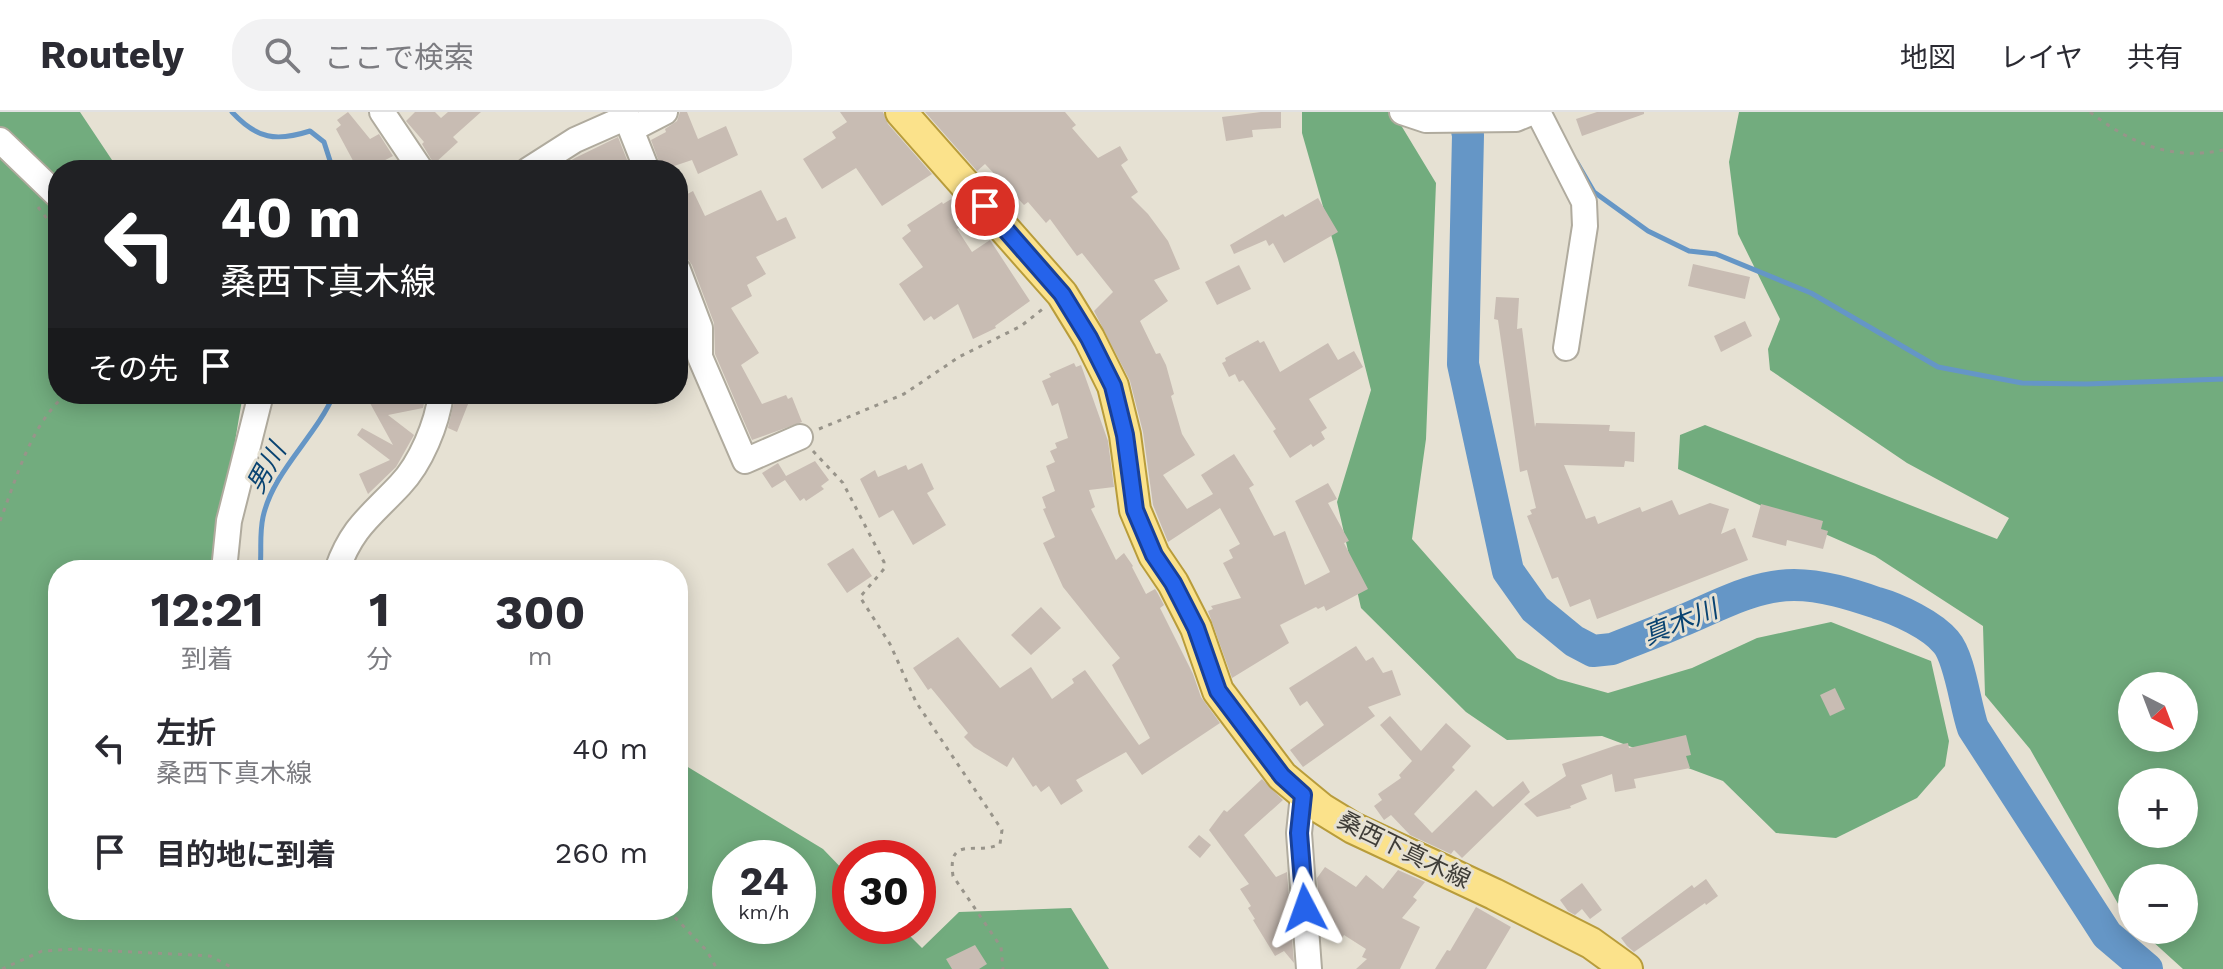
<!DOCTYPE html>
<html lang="ja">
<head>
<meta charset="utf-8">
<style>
  body { margin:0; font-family:"Work Sans","Noto Sans JP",sans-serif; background:#f2f2f3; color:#2b2b33; height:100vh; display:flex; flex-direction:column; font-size:30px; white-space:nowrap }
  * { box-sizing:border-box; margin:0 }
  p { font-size:26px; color:#7c7c81 }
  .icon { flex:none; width:44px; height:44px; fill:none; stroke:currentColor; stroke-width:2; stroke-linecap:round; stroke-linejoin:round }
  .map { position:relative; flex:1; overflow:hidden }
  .details { position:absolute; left:48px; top:448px; width:640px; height:360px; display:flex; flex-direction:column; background:#fff; border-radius:32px; box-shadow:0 4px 20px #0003 }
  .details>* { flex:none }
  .top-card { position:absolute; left:48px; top:48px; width:640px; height:244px; border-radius:32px; box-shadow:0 4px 20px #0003; background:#202124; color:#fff; overflow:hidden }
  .needle { width:52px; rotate:138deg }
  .buttons { position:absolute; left:2118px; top:560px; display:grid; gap:16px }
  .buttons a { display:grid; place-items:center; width:80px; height:80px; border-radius:50%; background:#fff; box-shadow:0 4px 20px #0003; font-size:40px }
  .speed { position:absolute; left:712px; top:728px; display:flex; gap:16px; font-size:40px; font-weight:700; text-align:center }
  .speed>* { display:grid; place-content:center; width:104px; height:104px; border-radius:50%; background:#fff; box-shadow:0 4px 20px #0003; line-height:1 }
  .speed small { font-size:20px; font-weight:400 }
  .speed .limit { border:12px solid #d22; background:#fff; color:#111 }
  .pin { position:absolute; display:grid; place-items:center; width:68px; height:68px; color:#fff; margin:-34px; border:4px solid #fff; border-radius:50%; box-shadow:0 2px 8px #0007 }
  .me { position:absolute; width:88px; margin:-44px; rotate:356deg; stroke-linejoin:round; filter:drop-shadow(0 0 6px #0008) }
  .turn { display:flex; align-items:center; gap:28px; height:168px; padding:0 40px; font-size:36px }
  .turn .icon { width:104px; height:104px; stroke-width:2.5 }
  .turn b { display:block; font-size:56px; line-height:68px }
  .then { display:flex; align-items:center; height:76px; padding:0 40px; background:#0003; gap:16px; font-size:30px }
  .eta { display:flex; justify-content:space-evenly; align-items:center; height:136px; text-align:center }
  .eta b { font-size:48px; font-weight:700; line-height:56px }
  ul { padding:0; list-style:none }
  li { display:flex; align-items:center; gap:24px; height:104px; padding:0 40px }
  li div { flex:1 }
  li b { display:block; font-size:30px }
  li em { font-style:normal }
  header { display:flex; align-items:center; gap:48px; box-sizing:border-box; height:112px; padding:0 40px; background:#fff; border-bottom:2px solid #e1e1e2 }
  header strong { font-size:38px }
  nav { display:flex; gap:44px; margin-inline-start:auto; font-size:28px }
  .search { width:560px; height:72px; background:#f2f2f3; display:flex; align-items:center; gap:20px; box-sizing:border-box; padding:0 28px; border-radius:32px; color:#7c7c81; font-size:30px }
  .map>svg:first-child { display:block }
  .forest { fill:#72ac7e; fill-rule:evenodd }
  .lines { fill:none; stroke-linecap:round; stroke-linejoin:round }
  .stream { stroke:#6596c6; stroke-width:5 }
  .river { stroke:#6596c6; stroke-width:32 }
  .building { fill:#c8bcb3 }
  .minor-casing { stroke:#b0ab9e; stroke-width:28 }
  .major-casing { stroke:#b89c3b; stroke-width:34 }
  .path { stroke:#98948a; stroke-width:3; stroke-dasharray:4 6; stroke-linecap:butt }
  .minor { stroke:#fff; stroke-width:24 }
  .major { stroke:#fbe28b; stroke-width:30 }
  .route-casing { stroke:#184099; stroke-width:20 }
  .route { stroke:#2563eb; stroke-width:14 }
  .labels { text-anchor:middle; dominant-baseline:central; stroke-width:6; stroke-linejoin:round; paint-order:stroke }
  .street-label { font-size:24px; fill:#3e3c37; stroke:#e6e1d3 }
  .water-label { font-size:26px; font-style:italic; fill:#094371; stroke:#e6e1d3 }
</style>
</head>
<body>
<header>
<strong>Routely</strong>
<div class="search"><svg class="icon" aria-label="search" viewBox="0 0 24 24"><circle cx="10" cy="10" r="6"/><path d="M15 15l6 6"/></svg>ここで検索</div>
<nav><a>地図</a><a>レイヤ</a><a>共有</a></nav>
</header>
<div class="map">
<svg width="2223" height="857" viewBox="0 0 2223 857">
  <rect width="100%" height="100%" fill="#e6e1d3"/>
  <!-- forest -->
  <path class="forest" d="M0 0H80L112 48 130 58H58V282H243L217 436 224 458H58V798H678V649L823 737 850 765V814H900L922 836 959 800 1071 796 1109 857H0ZM730 746H798V814H730Z
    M1302 0H1393L1436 71 1426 327 1412 427 1517 546 1558 567 1608 581 1692 556 1757 526 1831 510 1931 549 1949 629 1945 654 1917 686 1836 726 1776 721 1723 669 1602 624 1507 628 1466 600 1361 496 1337 390 1371 278 1338 147 1302 21Z
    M1739 0H2223V857H2183L2140 818H2184V766H2132V811L2125 804 2030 637 1985 583 1983 514 1875 444 1678 357 1680 323 1705 313 1997 427 2009 406 1907 351 1770 258 1768 237 1780 207 1738 122 1729 50ZM2132 574H2184V626H2132ZM2132 670H2184V722H2132Z"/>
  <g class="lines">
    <!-- stream -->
    <path class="stream" d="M232 0C257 27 276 30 310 19L324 30 333 58
      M1576 49 1594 80 1648 119 1689 139 1716 142 1811 181 1938 255 2022 271 2087 272 2223 267
      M260 458C262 439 259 424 263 405 273 359 316 325 334 282"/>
    <!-- river -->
    <path class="river" d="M1463 0 1468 23 1463 252 1508 459 1535 497 1574 529 1593 539 1612 537C1634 528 1657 520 1679 510 1716 495 1753 473 1794 473 1822 473 1851 482 1877 491 1898 497 1932 513 1946 530 1960 546 1965 593 1973 616L2107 823 2147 857"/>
  </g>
  <!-- building -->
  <path class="building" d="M348 0 370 27 379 22 393 44 366 58H358L336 17 341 13 337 8Z
    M415 0H435L441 6 448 0H481L453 25 458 30 434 52 422 32 424 30 406 9Z
    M680 0H687L698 27 726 14 738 43 698 62 692 48 662 58 651 28 666 20 665 17 677 9Z
    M840 0H883L888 12 932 62 882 94 856 56 822 77 803 47 836 26 832 20 847 10Z
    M925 0H1065L1076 13 1072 16 1098 46 1120 34 1128 48 1121 53 1138 80 1131 85 1148 102 1168 129 1180 157 1154 168 1168 189 1140 209 1156 242 1160 241 1166 253 1174 282 1171 284 1182 322 1195 343 1163 363 1187 397 1213 382 1201 363 1234 342 1254 373 1249 376 1274 424 1285 419 1305 473 1330 460 1295 389 1328 371 1337 387 1328 391 1349 429 1344 431 1368 477 1326 499 1324 494 1318 497 1316 495 1280 513 1289 531 1232 566 1208 499 1213 497 1211 494 1241 486 1223 451 1233 446 1229 438 1240 432 1220 396 1168 430 1153 393 1143 320 1130 269 1094 199 1113 180 1082 141 1077 144 1050 107 1046 111 1028 90 1024 93 985 52 977 59Z
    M1261 0H1281V16L1252 18 1253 25 1226 29 1222 5Z
    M1597 0H1644V2L1582 24 1576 7Z
    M618 25 631 58H556L575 46Z
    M761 78 777 109 786 105 796 126 756 145 766 162 747 173 752 184 731 196 759 241 741 253 762 292 786 283 788 287 792 285 802 310 752 328 715 242 714 211 692 153 687 146 678 143V129L684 126 678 114V87L693 79 705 104Z
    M953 86 972 107 957 117 972 140 990 128 1030 189 995 214 996 216 973 227 958 192 934 208 931 204 924 209 899 172 923 155 902 126 911 119 907 113 942 90 943 92Z
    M1318 86 1338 120 1284 151 1273 131 1269 134 1266 128 1234 142 1230 133 1283 102 1285 105Z
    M1693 152 1750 165 1745 187 1688 174Z
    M1239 153 1251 177 1217 193 1205 170Z
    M1496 185 1519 186 1517 217 1522 216 1535 315 1536 311 1610 313 1609 319 1635 320 1634 350 1625 349 1624 355 1564 353 1586 407 1595 404 1598 412 1640 395 1642 400 1672 388 1679 403 1710 391 1729 397 1721 422 1735 416 1748 448 1597 507 1590 487 1570 495 1558 465 1552 467 1527 404 1532 402 1530 398 1536 396 1527 358 1520 360 1498 208 1494 207Z
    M1745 209 1752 224 1721 240 1714 224Z
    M1258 228 1260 231 1264 229 1280 260 1328 231 1338 248 1354 239 1363 255 1309 287 1327 316 1321 320 1325 327 1313 335 1311 332 1290 346 1273 319 1276 317 1243 268 1239 270 1235 262 1229 265 1222 251 1226 249 1225 246Z
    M1074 251 1076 255 1081 253 1108 329 1114 375 1089 378 1095 395 1091 397 1116 448 1124 441 1133 454 1132 455 1146 482 1155 477 1157 480 1164 493 1160 496 1193 562 1201 585 1220 611 1142 663 1126 640 1076 668 1083 679 1061 693 1049 674 1041 680 1036 673 1033 675 1013 645 1007 655 974 635 964 625 968 621 931 576 928 578 913 556 958 525 1000 576 1031 555 1052 587 1074 571 1072 567 1085 558 1139 633 1150 626 1112 553 1120 546 1063 475 1043 431 1055 425 1043 397 1046 396 1042 385 1055 379 1046 354 1055 350 1050 339 1057 336 1055 331 1068 326 1058 291 1052 294 1042 269 1051 265 1049 262Z
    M365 282H426L423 296 388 303 414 323 396 355 368 382 359 362 390 348 357 323 362 316 393 333Z
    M456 282H472L457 320 448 316Z
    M815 349 829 368 821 374 824 377 806 389 804 386 800 389 785 368 772 376 762 361 778 351 786 364Z
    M922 351 934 377 927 381 946 413 913 433 893 398 879 406 860 367 875 358 878 365 906 353 908 358Z
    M1761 392 1823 409 1821 417 1828 419 1823 437 1787 428 1786 434 1752 425Z
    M853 436 872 464 847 481 827 452Z
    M1041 495 1061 516 1031 543 1011 523Z
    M1356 534 1366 549 1373 545 1383 561 1392 558 1401 583 1368 595 1375 604 1303 655 1290 638 1324 613 1307 589 1300 594 1289 576Z
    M1835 576 1845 597 1830 604 1820 583Z
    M1390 604 1421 639 1446 611 1471 634 1452 655 1455 658 1414 702 1432 721 1476 678 1493 695 1523 669 1530 680 1462 746 1454 738 1451 742 1410 723 1391 703 1384 708 1374 694 1382 688 1378 682 1401 666 1399 663 1412 649 1380 613Z
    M1686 623 1691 643 1686 644 1690 656 1634 667 1636 676 1615 680 1612 662 1581 673 1587 687 1570 694 1571 696 1537 705 1524 692 1566 664 1562 652 1617 633 1628 631 1629 636Z
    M1262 667 1283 688 1244 723 1276 765 1287 760 1294 851 1284 839 1275 844 1253 808 1255 807 1248 796 1251 794 1240 777 1249 772 1209 718 1224 698 1227 700Z
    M1199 723 1211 733 1200 746 1188 735Z
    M1325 755 1356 775 1366 763 1383 777 1398 758 1425 770 1413 785 1417 788 1402 806 1420 815 1400 857H1356L1367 847 1362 845 1366 837 1344 823 1339 831 1321 821 1317 766Z
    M1706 767 1718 784 1706 793 1705 791 1634 840 1627 834 1621 826 1692 773 1694 776Z
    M1582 771 1602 798 1590 807 1582 797 1575 803 1568 799 1560 788Z
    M1476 795 1511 815 1486 857H1435L1447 838 1450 839Z
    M975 833 987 852 979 857H952L946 847Z"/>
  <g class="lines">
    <defs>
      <path id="minor" d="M382 0 421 58
        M624 0 647 58
        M1402 0 1426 8 1516 7 1533 0
        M1538 0 1584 90 1585 114 1566 236
        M632 17 665 0
        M0 28 58 84
        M528 58 575 28 627 5
        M678 158 700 216V245L745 349 800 325
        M224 458 229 409 261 282
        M337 458C352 415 371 404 400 373 421 351 437 312 441 282
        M1303 683 1299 721 1309 857"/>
      <path id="major" d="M901 0 1062 182 1089 226 1113 274 1125 323 1135 398 1154 443 1173 471 1196 516 1218 579 1282 664 1322 697 1353 716 1494 782 1591 831 1627 857"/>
    </defs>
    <!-- minor casing -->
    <use href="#minor" class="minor-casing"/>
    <!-- major casing -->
    <use href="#major" class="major-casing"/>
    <!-- path -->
    <path class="path" d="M2090 0C2130 31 2171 49 2223 38
      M38 95 58 121
      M819 317 904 282 959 245 1021 214 1044 196
      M813 339 843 371 884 450V457L860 485 890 532 916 590 1002 718 1000 732C977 744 947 722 953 764L1001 835 1003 857
      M0 409C17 365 30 314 66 282
      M668 798 707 839 717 857
      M2 857 42 839 76 837 210 844 235 857"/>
    <!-- minor -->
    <use href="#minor" class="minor"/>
    <!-- major -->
    <use href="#major" class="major"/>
  </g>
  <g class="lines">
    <defs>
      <path id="route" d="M985 94 1062 182 1089 226 1113 274 1125 323 1135 398 1154 443 1173 471 1196 516 1218 579 1282 664 1303 683 1299 721 1305 796"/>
    </defs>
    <!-- route casing -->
    <use href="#route" class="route-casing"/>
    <!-- route -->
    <use href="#route" class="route"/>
  </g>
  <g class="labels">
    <!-- street labels -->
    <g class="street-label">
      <text transform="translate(1404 738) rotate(26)">桑西下真木線</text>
    </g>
    <!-- water labels -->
    <g class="water-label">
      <text transform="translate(266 356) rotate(-61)">男川</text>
      <text transform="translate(1680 510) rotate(-22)">真木川</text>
    </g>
  </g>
</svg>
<div class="buttons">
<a><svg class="needle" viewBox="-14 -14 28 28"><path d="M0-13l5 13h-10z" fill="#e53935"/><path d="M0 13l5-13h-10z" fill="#7c7c81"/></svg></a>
<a>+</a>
<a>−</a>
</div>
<div class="speed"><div>24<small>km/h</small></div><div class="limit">30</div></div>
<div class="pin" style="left:985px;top:94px;background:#d93025"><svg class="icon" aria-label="arrive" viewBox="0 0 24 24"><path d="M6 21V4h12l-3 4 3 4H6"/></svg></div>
<svg class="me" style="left:1305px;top:796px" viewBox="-20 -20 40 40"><path d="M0-17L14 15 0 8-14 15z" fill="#2563eb" stroke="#fff" stroke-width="4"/></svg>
<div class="top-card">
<div class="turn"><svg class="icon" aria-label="left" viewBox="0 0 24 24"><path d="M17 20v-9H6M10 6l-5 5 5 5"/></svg><div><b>40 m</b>桑西下真木線</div></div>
<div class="then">その先<svg class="icon" aria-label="arrive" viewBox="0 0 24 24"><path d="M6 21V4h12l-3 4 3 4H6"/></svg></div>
</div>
<section class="details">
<div class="eta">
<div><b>12:21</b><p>到着</p></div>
<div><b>1</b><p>分</p></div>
<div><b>300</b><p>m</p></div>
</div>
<ul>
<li><svg class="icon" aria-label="left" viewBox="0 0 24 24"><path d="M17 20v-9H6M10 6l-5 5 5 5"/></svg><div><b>左折</b><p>桑西下真木線</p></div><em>40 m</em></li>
<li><svg class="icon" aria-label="arrive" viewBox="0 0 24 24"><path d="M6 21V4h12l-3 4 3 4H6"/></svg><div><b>目的地に到着</b></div><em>260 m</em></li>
</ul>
</section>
</div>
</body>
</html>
